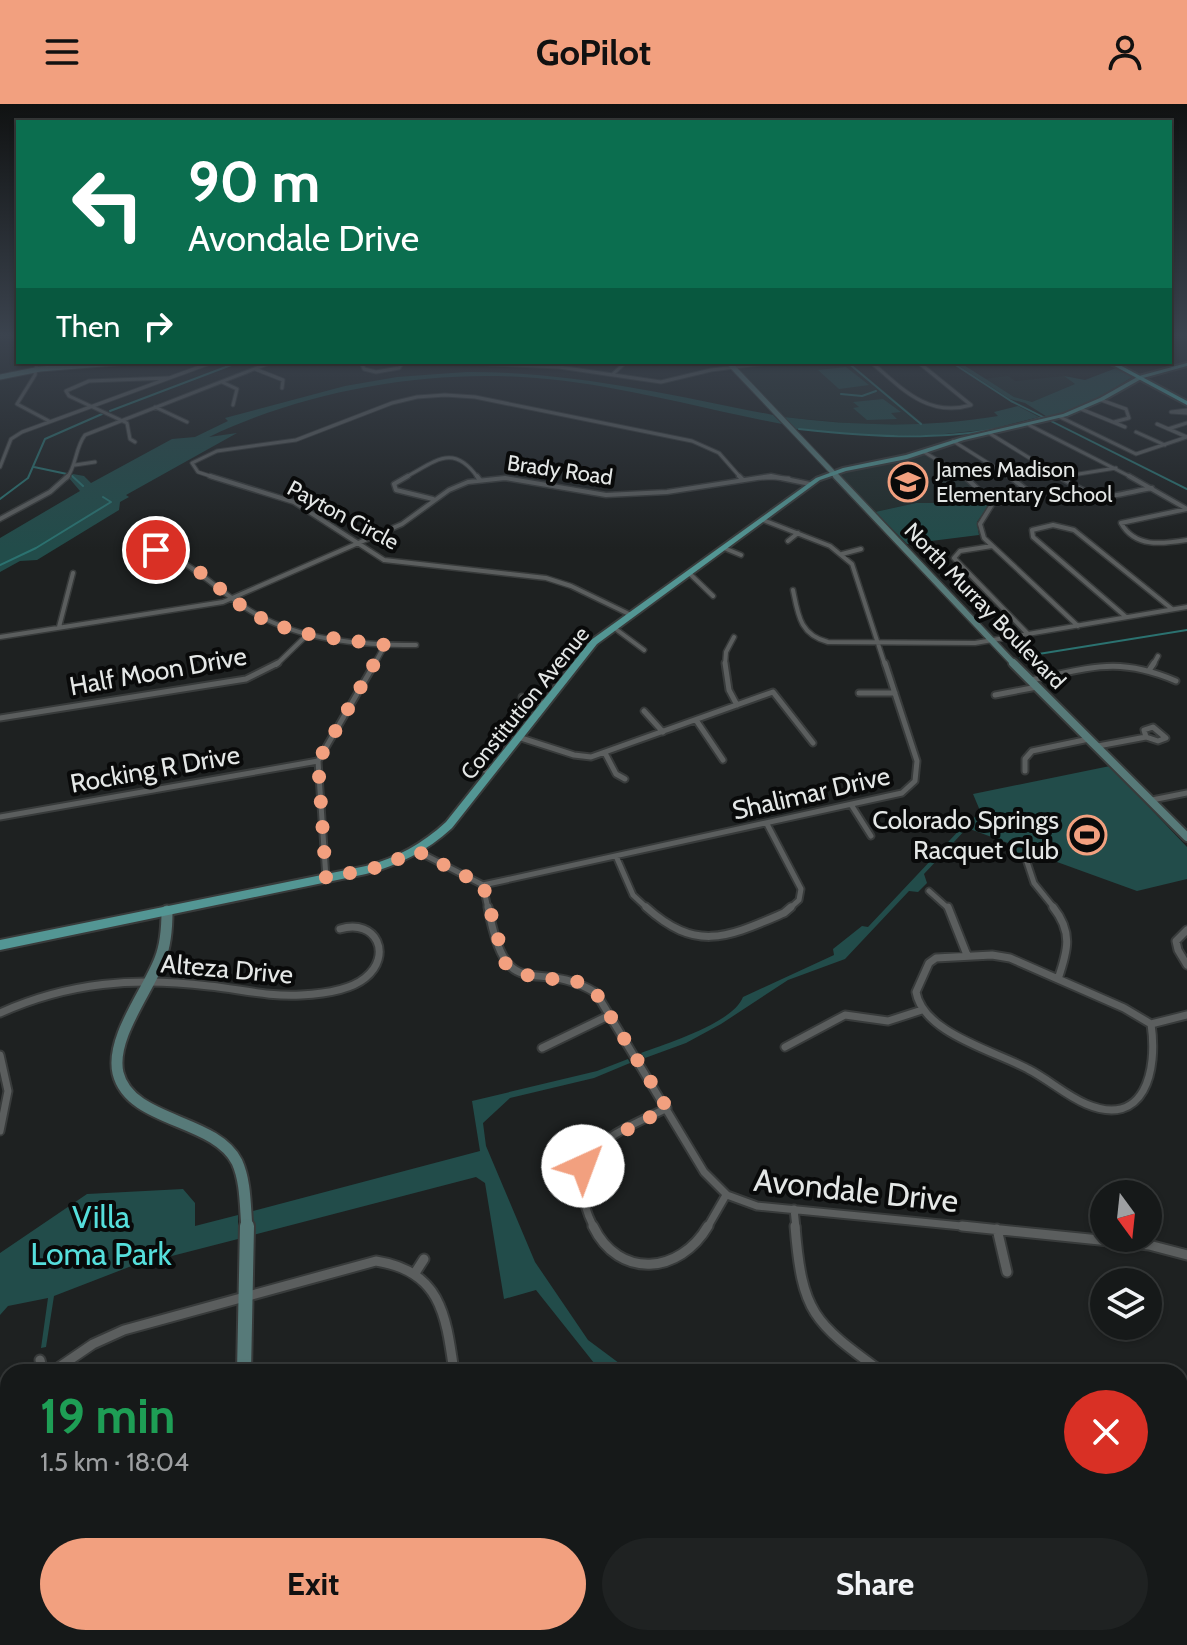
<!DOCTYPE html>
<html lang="en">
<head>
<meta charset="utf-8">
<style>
  body { margin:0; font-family:Cabin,sans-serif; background:#1f2222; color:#f1f3f6; height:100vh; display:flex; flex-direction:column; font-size:30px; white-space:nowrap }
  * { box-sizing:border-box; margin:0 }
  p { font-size:26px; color:#9ea0a2 }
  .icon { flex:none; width:44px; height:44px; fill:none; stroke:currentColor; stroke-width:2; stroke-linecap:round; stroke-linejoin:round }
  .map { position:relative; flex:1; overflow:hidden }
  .sheet { position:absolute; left:0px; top:1260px; width:1188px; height:282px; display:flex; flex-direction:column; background:#161919; border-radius:24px 24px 0 0; box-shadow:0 2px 6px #0004,0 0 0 2px #353838 }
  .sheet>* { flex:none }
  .banner { position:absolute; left:16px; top:16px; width:1156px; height:244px; border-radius:0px; box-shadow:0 2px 6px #0004,0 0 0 2px #353838; background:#0b6e4f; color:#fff; overflow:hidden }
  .needle { width:52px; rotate:165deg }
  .controls { position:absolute; left:1090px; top:1076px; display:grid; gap:16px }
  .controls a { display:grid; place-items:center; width:72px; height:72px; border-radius:50%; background:#161919; box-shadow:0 2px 6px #0004,0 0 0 2px #353838; font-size:40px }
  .pin { position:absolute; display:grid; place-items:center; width:68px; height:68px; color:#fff; margin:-34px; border:4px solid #fff; border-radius:50%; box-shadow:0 2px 8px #0007 }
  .me { position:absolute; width:88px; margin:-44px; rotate:43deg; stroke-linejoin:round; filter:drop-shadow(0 0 6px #0008) }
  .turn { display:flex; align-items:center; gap:28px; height:168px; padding:0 40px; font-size:36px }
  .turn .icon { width:104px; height:104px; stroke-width:2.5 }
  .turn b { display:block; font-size:56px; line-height:68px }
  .then { display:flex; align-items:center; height:76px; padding:0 40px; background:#0003; gap:16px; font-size:30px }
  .round { display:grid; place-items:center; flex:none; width:84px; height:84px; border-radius:42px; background:#1f2222 }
  .overview { display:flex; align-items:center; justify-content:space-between; height:136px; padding:0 40px }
  h1 { font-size:48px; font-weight:700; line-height:60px; color:#1e9e55 }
  .cta { display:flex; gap:16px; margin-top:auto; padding:16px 40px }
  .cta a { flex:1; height:92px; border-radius:48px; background:#f2a07f; color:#111; font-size:32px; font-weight:700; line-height:92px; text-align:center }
  .cta a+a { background:#1f2222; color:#f1f3f6 }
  header { display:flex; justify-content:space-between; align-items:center; height:104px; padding:0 40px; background:#f2a07f; color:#111; font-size:36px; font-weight:700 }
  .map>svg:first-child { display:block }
  .built { fill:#212c2b }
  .green { fill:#224c4a }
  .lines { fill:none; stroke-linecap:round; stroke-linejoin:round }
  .stream { stroke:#2b7270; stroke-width:2 }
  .street-far4-casing { stroke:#383b3b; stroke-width:5 }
  .street-far3-casing { stroke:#383b3b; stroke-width:7 }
  .street-far2-casing { stroke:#383b3b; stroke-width:9 }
  .street-far1-casing { stroke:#383b3b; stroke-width:11 }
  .street-casing { stroke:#383b3b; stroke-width:13 }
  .secondary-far4-casing { stroke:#383b3b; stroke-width:7 }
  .secondary-far3-casing { stroke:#383b3b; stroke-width:9 }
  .secondary-far2-casing { stroke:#383b3b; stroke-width:12 }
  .secondary-far1-casing { stroke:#383b3b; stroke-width:15 }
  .secondary-casing { stroke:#383b3b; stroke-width:18 }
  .primary-casing { stroke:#383b3b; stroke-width:4 }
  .highway-casing { stroke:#383b3b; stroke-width:4 }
  .street-far4 { stroke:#5b5e5e; stroke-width:3 }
  .street-far3 { stroke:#5b5e5e; stroke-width:4 }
  .street-far2 { stroke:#5b5e5e; stroke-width:5 }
  .street-far1 { stroke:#5b5e5e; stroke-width:7 }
  .street { stroke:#5b5e5e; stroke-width:9 }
  .secondary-far4 { stroke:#577a79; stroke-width:5 }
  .secondary-far3 { stroke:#577a79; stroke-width:6 }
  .secondary-far2 { stroke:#577a79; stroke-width:8 }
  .secondary-far1 { stroke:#577a79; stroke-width:11 }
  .secondary { stroke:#577a79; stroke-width:14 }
  .primary { fill:#539694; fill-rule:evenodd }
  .highway { fill:#4ebbb8; fill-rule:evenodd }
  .route { stroke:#f2a07f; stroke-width:14; stroke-dasharray:0 25.2 }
  .labels { text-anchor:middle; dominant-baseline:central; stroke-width:8; stroke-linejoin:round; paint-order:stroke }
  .far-poi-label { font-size:22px; fill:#e4e7e6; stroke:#090a0a; text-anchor:start }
  .far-street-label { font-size:22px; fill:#e4e7e6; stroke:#090a0a }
  .street-label { font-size:26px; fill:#e4e7e6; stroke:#090a0a }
  .poi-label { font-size:26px; fill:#e4e7e6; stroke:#090a0a; text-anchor:end }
  .near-street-label { font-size:32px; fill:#e4e7e6; stroke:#090a0a }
  .near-park-label { font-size:32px; fill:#55dedb; stroke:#090a0a }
</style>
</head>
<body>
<header><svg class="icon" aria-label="menu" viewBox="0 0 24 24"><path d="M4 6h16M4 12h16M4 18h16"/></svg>GoPilot<svg class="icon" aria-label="person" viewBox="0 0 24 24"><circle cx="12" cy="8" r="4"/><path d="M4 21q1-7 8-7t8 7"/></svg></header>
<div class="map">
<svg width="1187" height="1541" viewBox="0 0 1187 1541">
  <rect width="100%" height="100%" fill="#1e2121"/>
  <!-- built -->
  <path class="built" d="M787 258H849L924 320H859L784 313 738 265Z
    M1008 272 1015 277 1064 272 1075 280 1032 298 1014 293 983 275Z
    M924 351 959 370 985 392 943 394 934 399H916L875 408 840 371 855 365Z"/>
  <!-- green -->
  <path class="green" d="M953 258H959L1014 293 1032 298 1075 280 1064 272 1085 276 1119 263 1134 272 1095 296 1049 314 1025 299 1010 295Z
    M846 263 869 281 839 285 818 266Z
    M466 268C571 267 671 291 773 311L782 320C703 305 616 280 536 274 428 265 307 286 209 333L237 329 126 391 129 393 120 398 119 406 37 456 20 457 0 468V434L80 387 69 374 73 370 84 372 91 379 172 335 195 333 228 317 225 314 345 282 397 273Z
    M883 295 901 308 891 309 897 315 867 316 853 304 859 303 853 298Z
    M1018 302 1039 313 992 325 935 331H860L795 325 784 313C855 322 926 324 998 312L994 308Z
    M985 392 989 401 977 418 979 431 907 440 875 408 916 399H934L943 394Z
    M1110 662 1187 743V775L1137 787 1046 754 1034 755 1016 750 1008 739 967 724 924 770 927 779 918 788 909 787 845 855 788 876 721 920 686 939 645 954 641 949C668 939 733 919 743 893L834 851 833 845 862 822 868 823 966 719 981 709 973 690Z
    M628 955 630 959 594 974 510 994 483 1019 486 1042 535 1158 588 1236 631 1268H603L598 1264 536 1186 504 1195 485 1079 476 1073 253 1131V1107L480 1047 472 997 597 967Z
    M183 1085 195 1099V1122L238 1111V1135L129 1163 54 1192 46 1243 41 1244 48 1194 8 1202 0 1211V1149L87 1090Z"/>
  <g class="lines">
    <!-- stream -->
    <path class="stream" d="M847 258 921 320
      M951 258 1011 297 1187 385
      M841 290 862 292 876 287
      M110 307 239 258
      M799 325C880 334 961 339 1040 314
      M34 363 67 370
      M71 371 83 382
      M0 395 28 374 45 335 102 310
      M0 461 36 444 111 398 103 393
      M1020 553 1187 526"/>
    <defs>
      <path id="street-far4" d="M37 258 35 271 17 300 49 317
        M361 258 364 265 376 268 399 264 403 258
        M447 258 559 263 661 278 711 266 777 258
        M871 258C901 284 928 314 971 301L918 258
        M255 265 283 276 282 284
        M613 270 626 258
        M222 278 237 285 233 301
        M1101 296 1126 305 1129 314 1114 318
        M155 303 187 318
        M1081 305 1125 323
        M1187 306 1171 308 1187 309
        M1060 313 1136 350 1187 333
        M1157 320 1187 333
        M1029 321 1133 374
        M1168 325 1187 319
        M1136 328 1165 341
        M989 329 1062 374
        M953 337 1012 374
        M135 338 130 335 127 319 69 292 66 287 89 277 168 274
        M924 348 967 374
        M75 361 95 358
        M0 363 11 335 22 328 213 258
        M1060 373 1116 364
        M67 374C77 360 75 344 85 331L272 258
        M216 374 198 368 192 359 217 347 296 336 392 299 417 293 445 291 475 293 692 337 719 349 741 374
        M404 374C435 358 453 338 478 374
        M760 374H789"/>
      <path id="street-far3" d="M210 372 294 398 384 456 546 474 571 482 631 511
        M408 372 394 380 396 386 433 395
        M477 372 480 376
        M739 372 743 376
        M964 372 993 399
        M1059 372C1101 400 1104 393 1152 384
        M1129 372 1187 405
        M1060 373 1069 372
        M993 399 1026 397 1033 391 1009 372
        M993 399 980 420 984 434 1078 522
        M1187 405 1121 419C1135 444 1162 440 1187 436
        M0 415 50 388 68 372
        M763 416 830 442 852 460 885 561
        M788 437 798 429
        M992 442 960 447 954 454 1028 530
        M724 444 741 451
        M156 446C195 459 219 489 254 509 302 537 362 541 416 541
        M842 450 861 445
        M689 469 713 492
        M793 486C798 511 800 531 828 538L975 539 1187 503
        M1126 513 1033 433 1032 426 1053 421 1074 426 1172 505
        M59 523 73 469
        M613 523 644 546
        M0 533 223 498 402 420 449 386 468 378 505 374 606 391 667 388 771 372 810 380
        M276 561 308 530
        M374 561 385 541
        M725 561 726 548 734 533
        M1153 561 1158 552"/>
      <path id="street-far2" d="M725 559 729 586 737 601
        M1150 565 1154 559
        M1031 576C1091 564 1117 552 1176 577
        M859 589H895
        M995 591 1037 583
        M522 593 545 600
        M644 607 663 628
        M0 614 246 575 278 559
        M696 616 723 656
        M1153 623 1166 634 1158 637 1146 633 1144 626Z
        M518 633 574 651 591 653 773 588 813 639
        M1098 642 1146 633
        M605 649 616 670 625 675
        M465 660 491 668
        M1025 667V655L1032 647 1089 635
        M1152 696 1187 689
        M852 702 871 732
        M0 713 318 657
        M767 720 801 785 799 796 789 805
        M417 747 483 781 488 805
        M616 752 633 791 648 805
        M1027 758 1034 779 1055 805
        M326 774 318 657 375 559
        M483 781 902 689 915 677 917 657 885 559
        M929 787 949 805"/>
      <path id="street-far1" d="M488 803C507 906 535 851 596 889L704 1068 727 1091 757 1102 982 1124
        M646 803C697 849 728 833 784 809L791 803
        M948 803 967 851
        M1053 803C1073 828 1068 846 1058 875
        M1187 826 1176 837 1178 846 1187 861
        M992 851 1010 854 1124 904 1151 920C1158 966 1145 1025 1086 1000 1065 991 1048 975 1028 965 995 947 923 929 916 888L929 859 936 854Z
        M0 909C69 878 135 873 209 882 239 885 270 893 301 891 321 890 349 887 365 874 393 852 377 814 340 825
        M1151 920 1187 911
        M785 943 845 911 888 917 922 906
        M542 944 610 911
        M0 951 8 987 0 1027
        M794 1105 796 1124
        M594 1124C557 1048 608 1033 667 1004
        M707 1124 726 1091"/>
      <path id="street" d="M593 1122C619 1176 680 1170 708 1122
        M795 1122C802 1209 813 1218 882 1268
        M962 1122 1149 1141 1187 1151
        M997 1125 1007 1168
        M415 1169 424 1155
        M40 1256 43 1268
        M52 1268 93 1240 124 1226 376 1157C441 1167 446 1211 454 1268
        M0 1302 8 1297
        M0 1459 8 1448
        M1180 1498 1187 1504
        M0 1519 8 1520
        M157 1534 170 1541
        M942 1534 948 1541
        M500 1541 501 1534
        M829 1541 831 1534"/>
      <path id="secondary-far4" d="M728 258 838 374
        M0 273 40 265 128 258"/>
      <path id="secondary-far3" d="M836 372 1015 561"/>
      <path id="secondary-far2" d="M1013 559 1187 733"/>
      <path id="secondary-far1" d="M167 807C167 823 166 840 160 855 148 887 110 934 118 969 130 1019 215 1014 237 1058 246 1078 245 1103 247 1124"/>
      <path id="secondary" d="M244 1268 247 1122
        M638 1534 642 1541"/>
      <path id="primary" d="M1187 259V262L1143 274 1104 296 1067 312 964 336 907 355 846 367 820 376 597 540 452 724C427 747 399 761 366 770L0 846V836L366 762C397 754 422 740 446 718L591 536 816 374 843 364 906 351 960 334 1063 310 1100 294 1139 272Z"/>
      <path id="highway" d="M1107 258H1114L1187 297V301Z"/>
    </defs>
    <!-- street-far4 casing -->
    <use href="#street-far4" class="street-far4-casing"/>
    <!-- street-far3 casing -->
    <use href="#street-far3" class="street-far3-casing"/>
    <!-- street-far2 casing -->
    <use href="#street-far2" class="street-far2-casing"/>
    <!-- street-far1 casing -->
    <use href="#street-far1" class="street-far1-casing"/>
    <!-- street casing -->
    <use href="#street" class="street-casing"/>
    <!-- secondary-far4 casing -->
    <use href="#secondary-far4" class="secondary-far4-casing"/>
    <!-- secondary-far3 casing -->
    <use href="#secondary-far3" class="secondary-far3-casing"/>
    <!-- secondary-far2 casing -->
    <use href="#secondary-far2" class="secondary-far2-casing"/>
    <!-- secondary-far1 casing -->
    <use href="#secondary-far1" class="secondary-far1-casing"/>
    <!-- secondary casing -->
    <use href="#secondary" class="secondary-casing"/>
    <!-- primary casing -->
    <use href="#primary" class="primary-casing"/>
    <!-- highway casing -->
    <use href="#highway" class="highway-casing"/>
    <!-- street-far4 -->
    <use href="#street-far4" class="street-far4"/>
    <!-- street-far3 -->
    <use href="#street-far3" class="street-far3"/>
    <!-- street-far2 -->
    <use href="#street-far2" class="street-far2"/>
    <!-- street-far1 -->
    <use href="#street-far1" class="street-far1"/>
    <!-- street -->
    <use href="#street" class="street"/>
    <!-- secondary-far4 -->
    <use href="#secondary-far4" class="secondary-far4"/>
    <!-- secondary-far3 -->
    <use href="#secondary-far3" class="secondary-far3"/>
    <!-- secondary-far2 -->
    <use href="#secondary-far2" class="secondary-far2"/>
    <!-- secondary-far1 -->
    <use href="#secondary-far1" class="secondary-far1"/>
    <!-- secondary -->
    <use href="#secondary" class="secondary"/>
    <!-- primary -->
    <use href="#primary" class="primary"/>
    <!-- highway -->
    <use href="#highway" class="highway"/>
  </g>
  <!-- sky -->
  <linearGradient id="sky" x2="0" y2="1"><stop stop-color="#101212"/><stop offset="0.52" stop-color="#3b434e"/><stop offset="1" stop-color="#3b434e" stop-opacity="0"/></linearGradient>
  <rect width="1187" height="445" fill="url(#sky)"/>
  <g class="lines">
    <!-- route -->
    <path class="route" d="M156 446C199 457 221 492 259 513 297 533 343 535 385 541L318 657 326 774 379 763 417 747 483 781 505 859 531 873 576 877 596 889 667 1004 595 1043 583 1062"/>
  </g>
  <!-- icons -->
  <defs>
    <symbol id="school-ring" viewBox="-11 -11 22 22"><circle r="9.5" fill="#090a0a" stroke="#f2a07f" stroke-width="1.5"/><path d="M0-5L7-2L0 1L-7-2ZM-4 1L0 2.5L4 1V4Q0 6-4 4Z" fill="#f2a07f"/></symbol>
    <symbol id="stadium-ring" viewBox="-11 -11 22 22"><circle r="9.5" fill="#090a0a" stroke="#f2a07f" stroke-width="1.5"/><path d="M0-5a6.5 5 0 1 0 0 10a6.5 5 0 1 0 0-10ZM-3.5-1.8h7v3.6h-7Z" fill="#f2a07f"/></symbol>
  </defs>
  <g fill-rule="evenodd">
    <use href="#school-ring" x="886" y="356" width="44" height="44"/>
    <use href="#stadium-ring" x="1065" y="709" width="44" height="44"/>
  </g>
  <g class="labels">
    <!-- far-poi labels -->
    <g class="far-poi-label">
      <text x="936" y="365">James Madison<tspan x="936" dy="25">Elementary School</tspan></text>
    </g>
    <!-- far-street labels -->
    <g class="far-street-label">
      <text transform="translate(560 366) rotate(8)">Brady Road</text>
      <text transform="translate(343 411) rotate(28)">Payton Circle</text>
      <text transform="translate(985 502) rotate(46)">North Murray Boulevard</text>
      <text transform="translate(525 599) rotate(-51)">Constitution Avenue</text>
    </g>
    <!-- street labels -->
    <g class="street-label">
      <text transform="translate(158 567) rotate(-10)">Half Moon Drive</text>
      <text transform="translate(155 665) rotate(-10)">Rocking R Drive</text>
      <text transform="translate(811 689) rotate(-13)">Shalimar Drive</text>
      <text transform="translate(227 865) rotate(5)">Alteza Drive</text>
    </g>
    <!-- poi labels -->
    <g class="poi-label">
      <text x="1059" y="716">Colorado Springs<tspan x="1059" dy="30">Racquet Club</tspan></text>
    </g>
    <!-- near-street labels -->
    <g class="near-street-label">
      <text transform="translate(856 1086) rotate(6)">Avondale Drive</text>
    </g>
    <!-- near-park labels -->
    <g class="near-park-label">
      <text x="101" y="1112">Villa<tspan x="101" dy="37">Loma Park</tspan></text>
    </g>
  </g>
</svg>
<div class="controls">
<a><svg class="needle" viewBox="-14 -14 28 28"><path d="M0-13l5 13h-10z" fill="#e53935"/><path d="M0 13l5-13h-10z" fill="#9ea0a2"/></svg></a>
<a><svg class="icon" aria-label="layers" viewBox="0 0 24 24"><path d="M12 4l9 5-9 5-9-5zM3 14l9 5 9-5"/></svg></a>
</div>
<div class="pin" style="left:156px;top:446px;background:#d93025"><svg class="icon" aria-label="arrive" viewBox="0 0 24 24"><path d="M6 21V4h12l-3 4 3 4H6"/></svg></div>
<svg class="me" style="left:583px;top:1062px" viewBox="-20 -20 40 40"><circle r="19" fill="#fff"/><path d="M0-13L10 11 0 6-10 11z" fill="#f2a07f"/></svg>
<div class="banner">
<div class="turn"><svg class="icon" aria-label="left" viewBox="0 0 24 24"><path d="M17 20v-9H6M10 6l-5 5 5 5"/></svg><div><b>90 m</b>Avondale Drive</div></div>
<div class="then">Then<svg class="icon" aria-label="right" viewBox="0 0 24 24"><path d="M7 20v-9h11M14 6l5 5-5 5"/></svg></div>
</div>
<section class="sheet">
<div class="overview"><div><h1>19 min</h1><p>1.5 km · 18:04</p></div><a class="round" style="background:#d93025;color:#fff"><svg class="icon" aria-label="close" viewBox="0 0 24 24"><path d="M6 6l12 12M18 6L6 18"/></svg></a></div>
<div class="cta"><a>Exit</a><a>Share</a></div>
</section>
</div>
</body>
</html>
